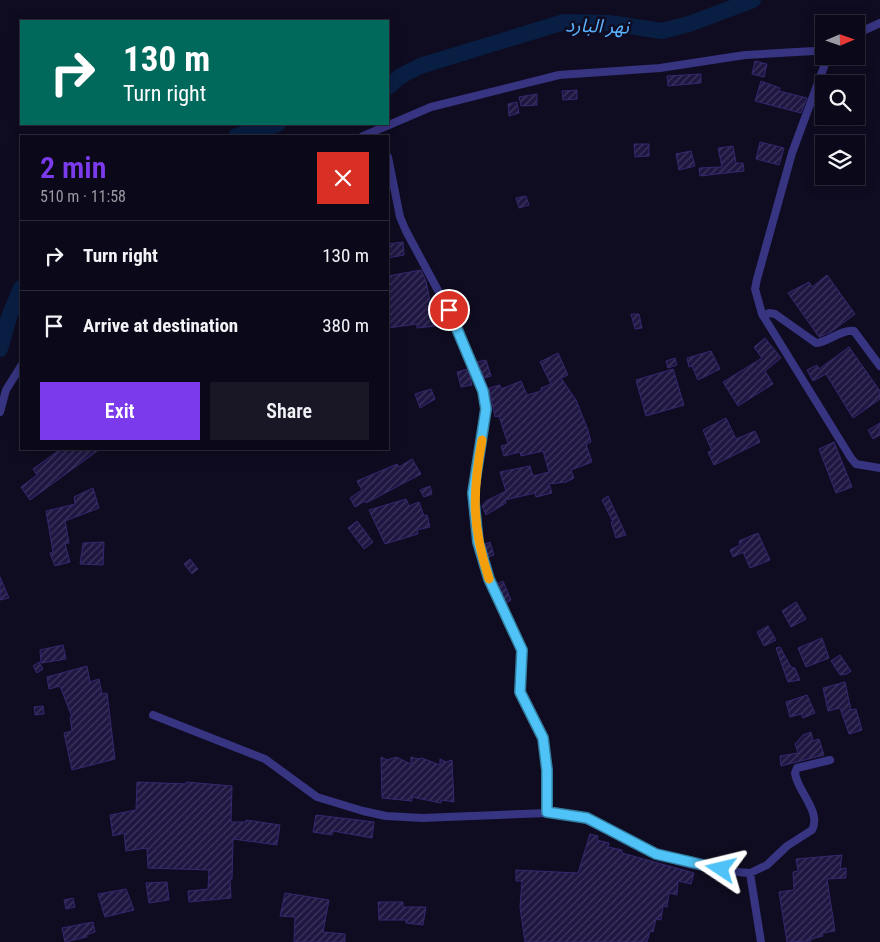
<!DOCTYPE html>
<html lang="en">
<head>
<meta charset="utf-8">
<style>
  body { margin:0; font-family:"Roboto Condensed","Noto Sans Arabic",sans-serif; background:#191726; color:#f1f3f6; height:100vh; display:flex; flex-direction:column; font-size:19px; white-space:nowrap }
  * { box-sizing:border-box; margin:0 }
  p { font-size:16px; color:#9a9aa2 }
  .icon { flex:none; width:28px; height:28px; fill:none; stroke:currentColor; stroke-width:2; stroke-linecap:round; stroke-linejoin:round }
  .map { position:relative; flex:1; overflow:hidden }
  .drawer { position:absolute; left:20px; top:135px; width:369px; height:315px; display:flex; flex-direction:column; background:#0b0919; border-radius:0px; box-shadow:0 2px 12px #0003,0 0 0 1px #2b2a38 }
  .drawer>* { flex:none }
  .top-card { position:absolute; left:20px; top:20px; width:369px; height:105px; border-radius:0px; box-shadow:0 2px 12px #0003,0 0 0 1px #2b2a38; background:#00695c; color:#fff; overflow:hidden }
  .needle { width:32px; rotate:88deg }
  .controls { position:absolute; left:815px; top:15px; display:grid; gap:10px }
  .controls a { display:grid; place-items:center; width:50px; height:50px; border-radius:0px; background:#0b0919; box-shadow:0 2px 12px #0003,0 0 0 1px #2b2a38; font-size:25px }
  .pin { position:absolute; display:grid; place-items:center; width:42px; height:42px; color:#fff; margin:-21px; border:2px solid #fff; border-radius:50%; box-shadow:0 1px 5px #0007 }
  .me { position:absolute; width:55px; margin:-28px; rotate:280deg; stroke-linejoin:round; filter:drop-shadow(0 0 4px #0008) }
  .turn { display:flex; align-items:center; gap:18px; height:105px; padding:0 20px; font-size:22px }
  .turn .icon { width:65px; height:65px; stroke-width:2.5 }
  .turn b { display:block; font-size:35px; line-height:42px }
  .round { display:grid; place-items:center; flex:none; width:52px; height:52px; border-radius:0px; background:#191726 }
  .summary { display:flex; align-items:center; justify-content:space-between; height:85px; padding:0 20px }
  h1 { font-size:30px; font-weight:600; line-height:38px; color:#7c3aed }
  .primary-button { display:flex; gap:10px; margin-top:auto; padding:10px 20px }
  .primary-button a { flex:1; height:58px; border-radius:0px; background:#7c3aed; color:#fff; font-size:20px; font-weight:600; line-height:58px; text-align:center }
  .primary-button a+a { background:#191726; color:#f1f3f6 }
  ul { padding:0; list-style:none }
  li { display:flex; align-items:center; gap:15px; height:70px; padding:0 20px; border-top:1px solid #2b2a38 }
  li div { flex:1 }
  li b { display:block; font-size:19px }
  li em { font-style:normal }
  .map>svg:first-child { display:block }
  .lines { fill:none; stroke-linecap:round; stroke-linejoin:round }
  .river { stroke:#081e43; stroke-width:16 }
  .building { fill:url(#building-hatch); stroke:#362770 }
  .minor { stroke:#373482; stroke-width:8 }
  .route-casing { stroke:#337fa1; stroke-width:12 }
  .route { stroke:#4fc3f7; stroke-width:9 }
  .slow { stroke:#f59e0b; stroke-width:9 }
  .labels { text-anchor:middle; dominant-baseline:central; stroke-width:5; stroke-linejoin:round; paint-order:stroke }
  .water-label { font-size:19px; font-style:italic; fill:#59b2ff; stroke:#0f0c21 }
</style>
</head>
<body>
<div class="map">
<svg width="880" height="942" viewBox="0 0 880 942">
  <defs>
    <pattern id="building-hatch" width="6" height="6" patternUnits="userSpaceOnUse" patternTransform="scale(1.25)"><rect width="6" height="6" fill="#1f1742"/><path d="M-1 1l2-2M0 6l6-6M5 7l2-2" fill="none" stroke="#3e375e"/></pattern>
  </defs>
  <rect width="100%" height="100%" fill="#0f0c21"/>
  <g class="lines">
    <!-- river -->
    <path class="river" d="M388 87 399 77 420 66 564 22 609 23 662 31 689 24 753 0
      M236 136 278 124
      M0 349 9 317 21 288"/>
  </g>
  <!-- building -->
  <path class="building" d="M755 61 767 64 764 77 752 74Z
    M701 74V83L668 86 667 76Z
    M761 81 780 88 779 91 807 98 801 113 755 101Z
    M577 90V99L563 100 562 91Z
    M537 94V105L521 106 519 97Z
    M517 102 519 113 509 116 508 104Z
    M760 142 784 148 779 165 756 159Z
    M634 144H649V156L635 157Z
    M733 146 736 163H743L744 171 700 176 699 168 722 167 718 148Z
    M691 151 695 166 679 170 676 154Z
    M526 196 529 205 519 208 516 198Z
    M403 242 404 255 388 258V244Z
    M421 270 426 281 435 326 417 328V324L388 328V276Z
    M827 275 855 314 831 332 819 337 788 293 809 282 812 287Z
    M631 314H639L642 328 635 329Z
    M765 338 781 358 765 371 773 384 738 406 723 382 762 358 754 347Z
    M849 347 880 391V399L853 418 826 374 813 381 807 370 817 365 819 369Z
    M711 351 720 369 698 380 692 366 689 367 687 358Z
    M558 353 568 375 561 378 576 400 588 430 591 442 586 444 592 462 571 470 574 478 566 482 549 484 552 493 536 497 535 493 505 500 506 503 486 515 482 506 486 501 506 491 500 472 530 466 533 476 549 472 543 451 521 456 520 452 504 456 501 446 508 444 499 416 495 417 489 388 500 385 501 389 521 381 527 395 541 391V388L551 384 540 362Z
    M675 358 677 365 668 368 666 361Z
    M486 360 491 376 484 378 477 362Z
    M468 369 472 385 461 387 457 372Z
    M673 369 684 405 646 416 636 380Z
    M431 389 435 399 420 408 415 394Z
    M726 418 736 439 755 431 760 442 714 465 708 452 712 451 703 430Z
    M880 423V435L873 439 868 430Z
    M834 442 852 487 836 493 819 449Z
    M61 449H100L30 500 21 487 37 475 33 469Z
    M412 459 421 474 366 503 365 501 355 507 350 498 362 490 357 481 397 464 399 467Z
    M430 486 432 494 424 497 420 490Z
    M93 488 99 508 65 521 69 543 65 544 70 562 55 566 50 553 53 552 46 511 75 504 74 497Z
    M608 496 626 535 616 538 611 522H613L602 500Z
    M406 499 409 506 419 502 424 516 427 515 430 527 417 530 418 534 385 544 369 510Z
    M357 521 373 542 364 549 348 528Z
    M758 533 770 560 750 568 743 552 733 557 730 550 740 545 739 541Z
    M104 542 103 565 80 564 83 543Z
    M490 542 494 555 488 557 485 544Z
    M190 559 198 569 192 574 184 564Z
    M0 577 9 598 0 600Z
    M503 581 511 600 506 603 497 584Z
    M796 602 806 619 791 627 782 611Z
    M768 626 776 640 764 646 757 632Z
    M822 638 829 658 806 667 798 648Z
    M63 645 66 659 41 663 40 650Z
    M780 647 791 667 795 668 800 680 788 682 776 648Z
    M840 655 851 671 847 674 840 675 831 661Z
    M39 662 43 669 37 673 33 666Z
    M87 666 90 682 99 679 102 694 107 693 115 759 72 770 64 733 72 731 70 717H72L60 686 49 689 47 677Z
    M845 682 851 710 856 709 862 730 849 734 840 708 828 711 823 688Z
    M807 695 815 713 803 718 801 714 790 717 786 702Z
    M43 706 44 714 35 715 34 707Z
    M811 732 813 741 819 739 824 755 781 766 780 756 798 753 795 744 803 735Z
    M381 757 387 760 396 757 411 764V757L417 759 422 758 440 765V759L446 762 452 760 454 802 441 800V803L412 797V801L382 798Z
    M137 782 186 784V782L232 786 231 822H246V820L280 825 277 845 233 839 232 879H230L231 898 189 902 188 891 208 889 209 870 148 868 147 848 126 851 124 833 113 836 110 815 136 810Z
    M316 815 374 822 372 838 333 831 332 835 313 832Z
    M590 834 598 836 597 840 609 843 608 847 622 850V853L694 873 691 884 678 881 677 895 669 893 667 907 663 906 661 920 656 919 653 932 650 931 647 942H525L520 907 522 881H516V870L578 873Z
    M842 855 840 869 846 868V878L827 879 835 931 822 933 823 936 811 939V941L787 942 779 892 794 890 793 872 798 871 796 859Z
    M167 882 169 900 149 903 146 883Z
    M126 889 134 910 105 917 98 894Z
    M285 893 329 900 323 932 345 934V942H294L295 917 280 916Z
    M73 898 75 907 66 909 64 900Z
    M378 902H403V907H426L423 925 406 923V920H379Z
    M93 922 95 932 86 935 87 937 65 942 62 928Z"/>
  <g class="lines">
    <!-- minor -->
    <path class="minor" d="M856 34 880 23
      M828 56 792 153 757 279 755 289 762 314 851 458 856 464 880 468
      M363 136 431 107 559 75 660 68 745 55 814 51 824 48
      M388 157 400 217 406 231 456 324 483 391 486 409 473 493 478 542 489 579 522 650 520 692 543 738 547 770V813C591 812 617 841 656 854 685 865 720 871 750 873L761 942
      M763 316 769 313 775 314 816 343C829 342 841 329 854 331L880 366
      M0 412 6 390 21 366
      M153 715 265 759 317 797 363 811 386 816 422 818 547 813
      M750 873 767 865 787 846 812 830C822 812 797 791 795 773L797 768 830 760"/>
  </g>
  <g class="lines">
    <defs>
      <path id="route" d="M449 310 483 391 486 409 473 493 478 542 489 579 522 650 520 692 543 738 547 770V812L587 818 656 854 721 869"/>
    </defs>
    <!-- route casing -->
    <use href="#route" class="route-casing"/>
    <!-- route -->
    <use href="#route" class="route"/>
    <!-- slow -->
    <path class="slow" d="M482 440C472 494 472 527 489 579"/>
  </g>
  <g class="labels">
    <!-- water labels -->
    <g class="water-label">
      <text transform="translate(597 26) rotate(2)">نهر البارد</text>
    </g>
  </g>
</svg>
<div class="controls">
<a><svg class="needle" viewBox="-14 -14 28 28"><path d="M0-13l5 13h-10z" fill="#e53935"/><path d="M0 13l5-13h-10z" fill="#9a9aa2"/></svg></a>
<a><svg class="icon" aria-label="search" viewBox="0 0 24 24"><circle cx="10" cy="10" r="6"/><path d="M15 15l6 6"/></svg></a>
<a><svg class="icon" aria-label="layers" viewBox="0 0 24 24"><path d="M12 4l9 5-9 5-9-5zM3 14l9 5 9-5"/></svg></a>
</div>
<div class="pin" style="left:449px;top:310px;background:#d93025"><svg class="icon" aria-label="arrive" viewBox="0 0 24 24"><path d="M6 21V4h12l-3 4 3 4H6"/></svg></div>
<svg class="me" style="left:721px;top:869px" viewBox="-20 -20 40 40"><path d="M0-17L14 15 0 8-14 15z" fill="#4fc3f7" stroke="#fff" stroke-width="4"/></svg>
<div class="top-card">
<div class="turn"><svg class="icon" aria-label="right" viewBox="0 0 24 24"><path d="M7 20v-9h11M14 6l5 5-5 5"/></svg><div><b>130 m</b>Turn right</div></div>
</div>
<section class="drawer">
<div class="summary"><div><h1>2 min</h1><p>510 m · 11:58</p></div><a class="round" style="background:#d93025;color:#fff"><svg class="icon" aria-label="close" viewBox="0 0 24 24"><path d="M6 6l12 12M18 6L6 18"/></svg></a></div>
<ul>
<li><svg class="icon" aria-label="right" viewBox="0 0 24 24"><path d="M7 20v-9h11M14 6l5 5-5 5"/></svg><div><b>Turn right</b></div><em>130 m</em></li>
<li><svg class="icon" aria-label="arrive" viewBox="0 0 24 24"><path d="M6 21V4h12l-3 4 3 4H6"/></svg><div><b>Arrive at destination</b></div><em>380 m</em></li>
</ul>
<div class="primary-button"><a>Exit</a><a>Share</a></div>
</section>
</div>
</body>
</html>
